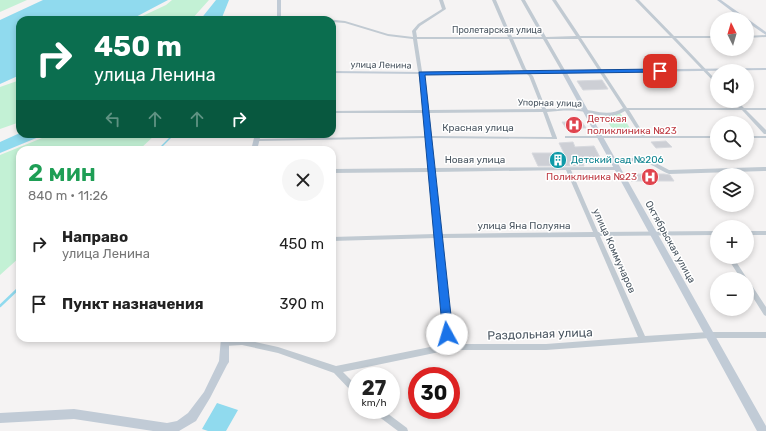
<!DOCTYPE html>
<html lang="ru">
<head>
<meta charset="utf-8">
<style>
  body { margin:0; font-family:Rubik,sans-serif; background:#f6f6f6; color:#222; height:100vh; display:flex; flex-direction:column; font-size:15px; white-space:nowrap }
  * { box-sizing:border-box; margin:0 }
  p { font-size:13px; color:#767676 }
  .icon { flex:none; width:22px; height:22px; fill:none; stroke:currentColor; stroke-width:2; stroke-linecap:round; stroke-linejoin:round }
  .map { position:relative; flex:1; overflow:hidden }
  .sheet { position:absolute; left:16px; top:146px; width:320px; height:196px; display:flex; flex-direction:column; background:#fff; border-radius:12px; box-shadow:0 2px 6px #0003 }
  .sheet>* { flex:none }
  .top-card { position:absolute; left:16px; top:16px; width:320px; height:122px; border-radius:12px; box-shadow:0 2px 6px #0003; background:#0b6e4f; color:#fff; overflow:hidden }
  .needle { width:26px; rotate:355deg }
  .controls { position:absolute; left:710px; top:12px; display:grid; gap:8px }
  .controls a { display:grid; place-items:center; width:44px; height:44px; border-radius:50%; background:#fff; box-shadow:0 2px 6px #0003; font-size:20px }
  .speed { position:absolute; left:348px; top:367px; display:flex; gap:8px; font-size:20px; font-weight:700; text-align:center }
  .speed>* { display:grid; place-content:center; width:52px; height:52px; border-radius:50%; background:#fff; box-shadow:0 2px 6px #0003; line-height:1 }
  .speed small { font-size:10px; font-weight:400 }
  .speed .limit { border:6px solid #d22; background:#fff; color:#111 }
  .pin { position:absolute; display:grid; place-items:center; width:34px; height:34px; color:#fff; margin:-17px; border-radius:8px; box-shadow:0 2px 6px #0006 }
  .me { position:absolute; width:44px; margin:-22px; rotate:354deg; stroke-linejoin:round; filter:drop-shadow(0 0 3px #0008) }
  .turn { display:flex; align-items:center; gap:14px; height:84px; padding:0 12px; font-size:18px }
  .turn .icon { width:52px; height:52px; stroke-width:2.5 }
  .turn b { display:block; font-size:28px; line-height:34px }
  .lanes { display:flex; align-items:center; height:38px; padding:0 12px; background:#0003; justify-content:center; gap:20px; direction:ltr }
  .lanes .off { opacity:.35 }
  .round { display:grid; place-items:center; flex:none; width:42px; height:42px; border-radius:21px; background:#f6f6f6 }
  .headline { display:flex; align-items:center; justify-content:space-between; height:68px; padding:0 12px }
  h1 { font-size:24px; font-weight:600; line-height:30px; color:#1e9e55 }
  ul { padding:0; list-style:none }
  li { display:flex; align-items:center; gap:12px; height:60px; padding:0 12px }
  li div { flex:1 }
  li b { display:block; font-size:15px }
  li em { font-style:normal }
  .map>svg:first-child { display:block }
  .green { fill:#c3f1d5 }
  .water { fill:#90daee }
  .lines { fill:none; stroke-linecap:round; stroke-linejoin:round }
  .stream-far1 { stroke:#90daee; stroke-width:1.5 }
  .stream { stroke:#90daee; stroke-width:2.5 }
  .building { fill:#cdcfd5; stroke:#d7d9de }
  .street { fill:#c1cad2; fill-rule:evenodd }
  .secondary { fill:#c1cbd6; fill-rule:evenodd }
  .route { fill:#1a73e8; stroke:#114b97 }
  .labels { text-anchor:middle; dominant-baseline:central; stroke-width:3; stroke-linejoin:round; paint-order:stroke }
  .far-street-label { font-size:9px; fill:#4a5661; stroke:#fff }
  .health-label { font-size:10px; fill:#be3a42; stroke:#fff; text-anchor:start }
  .street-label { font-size:10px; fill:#4a5661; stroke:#fff }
  .culture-label { font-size:10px; fill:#0d838f; stroke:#fff; text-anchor:start }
  .near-street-label { font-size:12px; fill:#4a5661; stroke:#fff }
</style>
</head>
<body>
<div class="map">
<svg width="766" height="431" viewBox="0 0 766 431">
  <rect width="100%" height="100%" fill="#f5f3f3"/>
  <!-- green -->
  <path class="green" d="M0 0H27L0 12Z
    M172 0H209L191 20H134L166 5Z
    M20 80V122L0 129V87Z
    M620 113 634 134 616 135 603 114Z
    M52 134H156L139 150H20V257L0 275V155Z"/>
  <!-- water -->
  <path class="water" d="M43 0H168L130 20H20V75L0 84V20Z
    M216 0H229L221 20H200Z
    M20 133 46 134 0 153V142Z
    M217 403 238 410 226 431H208L202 429Z"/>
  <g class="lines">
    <!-- stream-far1 -->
    <path class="stream-far1" d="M158 150 174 134"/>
    <!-- stream -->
    <path class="stream" d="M0 306 20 287"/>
  </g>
  <!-- building -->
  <path class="building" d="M602 80 608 89 583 90 577 81Z
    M562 122H582L586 128H566Z
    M666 141 672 147 656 148 651 142Z
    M573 142 575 147 594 146 603 163H583L584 166H538L532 153H564L559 143Z
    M627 174H664L670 175 674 181H631Z"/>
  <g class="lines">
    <!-- street -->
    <path class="street" d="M439 0H443L446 9 420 26 416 31 417 37H508L492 0H496L512 37H542L521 0H525L546 37 576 36 552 0H556L580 36H670L635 0H639L674 36H717V38H676L717 81V84H716L672 38H581L627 108H739L733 101H737L744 108H766V110H746L766 130V134H764L742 110H629L645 136H717V138H565V136H641L625 111C610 121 594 113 579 111 568 110 557 111 547 112L557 138V139L431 138 434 168 620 167V169L618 170H571L598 232 717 231V235L600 236 645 336 709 332H766V338H709L546 350H449L343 372 357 386V395L354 394 334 373 278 353 242 345 225 346 223 345 222 343 223 341 225 340 242 339 278 347 336 366 445 344 436 238 332 241V237L435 234 429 172 332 173V169L429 168 426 138 257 141 255 140 257 139 426 136 424 113H332V111L424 110 413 39 388 36 345 23 332 22V20L279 19 277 18 279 17H306L345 21 388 34 413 37 412 31 418 24 442 9ZM417 39H509L522 69 529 76 542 109 428 110ZM513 39H543L562 72 564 73 566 72 547 39H578L623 108C608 118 593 109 577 109 567 108 556 109 546 109L533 76 526 69ZM543 112 552 137 431 136 428 113ZM566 170 593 232 441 234 434 172ZM595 237 638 337 546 344H452L441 238Z
      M766 35V37L747 38V36Z
      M747 136H766V138H747Z
      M613 157 632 158 647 160 654 162 669 170 766 167V171L669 174C661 171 654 165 646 163 635 160 623 162 611 160V159Z
      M747 231H766V235H747Z
      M727 257H733L746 277 747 279H741Z
      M747 280 749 281 766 307V316L764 315 747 288Z
      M373 410H383L407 428 408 431H398L374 413Z"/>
    <!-- secondary -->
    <path class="secondary" d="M277 0H281V20H277Z
      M717 0H721L766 32V35L747 22V19H742Z
      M766 68V70L567 73 766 426V431H757L562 73 421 74 332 73V71L421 72Z
      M255 134H261L257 150H251Z
      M221 338H229V362L227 365 210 398 196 421 179 431H153L74 419 0 423V413L74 409 167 423 177 421 188 413 204 392 219 361Z"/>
  </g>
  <!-- route -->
  <path class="route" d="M660 69 663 71 662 72 425 75 453 334 451 337 447 339 443 337 419 72Z"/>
  <!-- icons -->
  <defs>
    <symbol id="hospital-disc" viewBox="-11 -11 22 22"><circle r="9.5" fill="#e0444e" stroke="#fff"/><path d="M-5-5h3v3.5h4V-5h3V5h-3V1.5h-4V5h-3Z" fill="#fff"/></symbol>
    <symbol id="building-disc" viewBox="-11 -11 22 22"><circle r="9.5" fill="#0f9aa8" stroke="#fff"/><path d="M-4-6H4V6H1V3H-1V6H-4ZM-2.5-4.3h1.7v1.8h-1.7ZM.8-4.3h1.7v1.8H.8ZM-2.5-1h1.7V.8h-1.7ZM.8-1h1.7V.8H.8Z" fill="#fff"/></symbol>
  </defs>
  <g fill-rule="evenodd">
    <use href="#hospital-disc" x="564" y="115" width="20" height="20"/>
    <use href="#building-disc" x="548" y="150" width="20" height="20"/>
    <use href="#hospital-disc" x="640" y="167" width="20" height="20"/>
  </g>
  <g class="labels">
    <!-- far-street labels -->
    <g class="far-street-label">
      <text x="497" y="30">Пролетарская улица</text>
      <text transform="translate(381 65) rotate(1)">улица Ленина</text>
      <text transform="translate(550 103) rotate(1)">Упорная улица</text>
    </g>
    <!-- health labels -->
    <g class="health-label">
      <text x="587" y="119">Детская<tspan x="587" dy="12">поликлиника №23</tspan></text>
      <text x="637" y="177" text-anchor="end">Поликлиника №23</text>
    </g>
    <!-- street labels -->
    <g class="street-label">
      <text x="478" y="128">Красная улица</text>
      <text x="475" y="160">Новая улица</text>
      <text x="524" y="226">улица Яна Полуяна</text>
      <text transform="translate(670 242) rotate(61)">Октябрьская улица</text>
      <text transform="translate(614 251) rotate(66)">улица Коммунаров</text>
    </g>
    <!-- culture labels -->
    <g class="culture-label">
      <text x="571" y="160">Детский сад №206</text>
    </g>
    <!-- near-street labels -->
    <g class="near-street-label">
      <text transform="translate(540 334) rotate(-2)">Раздольная улица</text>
    </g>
  </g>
</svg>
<div class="controls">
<a><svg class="needle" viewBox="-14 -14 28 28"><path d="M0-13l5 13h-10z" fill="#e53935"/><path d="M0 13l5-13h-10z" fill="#767676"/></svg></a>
<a><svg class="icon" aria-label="sound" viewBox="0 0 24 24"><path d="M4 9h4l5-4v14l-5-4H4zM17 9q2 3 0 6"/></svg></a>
<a><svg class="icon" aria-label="search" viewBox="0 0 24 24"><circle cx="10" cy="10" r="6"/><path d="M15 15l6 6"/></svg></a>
<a><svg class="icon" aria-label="layers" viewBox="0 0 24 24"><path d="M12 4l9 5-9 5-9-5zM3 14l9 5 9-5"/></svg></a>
<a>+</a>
<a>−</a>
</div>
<div class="speed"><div>27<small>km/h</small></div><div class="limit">30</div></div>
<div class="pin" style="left:660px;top:71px;background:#d93025"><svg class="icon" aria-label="arrive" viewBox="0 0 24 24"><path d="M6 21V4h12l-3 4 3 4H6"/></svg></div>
<svg class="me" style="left:447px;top:334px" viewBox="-20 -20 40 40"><circle r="19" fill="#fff"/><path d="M0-13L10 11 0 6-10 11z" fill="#1a73e8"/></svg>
<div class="top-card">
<div class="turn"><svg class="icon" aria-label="right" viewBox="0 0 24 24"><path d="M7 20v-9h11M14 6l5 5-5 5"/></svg><div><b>450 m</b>улица Ленина</div></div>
<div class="lanes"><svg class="icon off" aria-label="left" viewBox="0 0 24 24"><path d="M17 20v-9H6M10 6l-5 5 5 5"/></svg><svg class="icon off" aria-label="ahead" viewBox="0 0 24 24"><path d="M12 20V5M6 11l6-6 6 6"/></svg><svg class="icon off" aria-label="ahead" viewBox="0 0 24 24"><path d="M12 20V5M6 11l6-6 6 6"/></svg><svg class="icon" aria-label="right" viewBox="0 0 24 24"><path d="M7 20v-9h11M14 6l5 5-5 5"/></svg></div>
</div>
<section class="sheet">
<div class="headline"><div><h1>2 мин</h1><p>840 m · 11:26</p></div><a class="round"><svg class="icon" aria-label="close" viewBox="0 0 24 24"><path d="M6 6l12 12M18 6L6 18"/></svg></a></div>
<ul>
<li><svg class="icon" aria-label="right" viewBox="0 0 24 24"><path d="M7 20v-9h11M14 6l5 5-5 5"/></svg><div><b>Направо</b><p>улица Ленина</p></div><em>450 m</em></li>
<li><svg class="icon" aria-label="arrive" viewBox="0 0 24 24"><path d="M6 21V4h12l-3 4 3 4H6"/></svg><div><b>Пункт назначения</b></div><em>390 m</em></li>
</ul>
</section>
</div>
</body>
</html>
